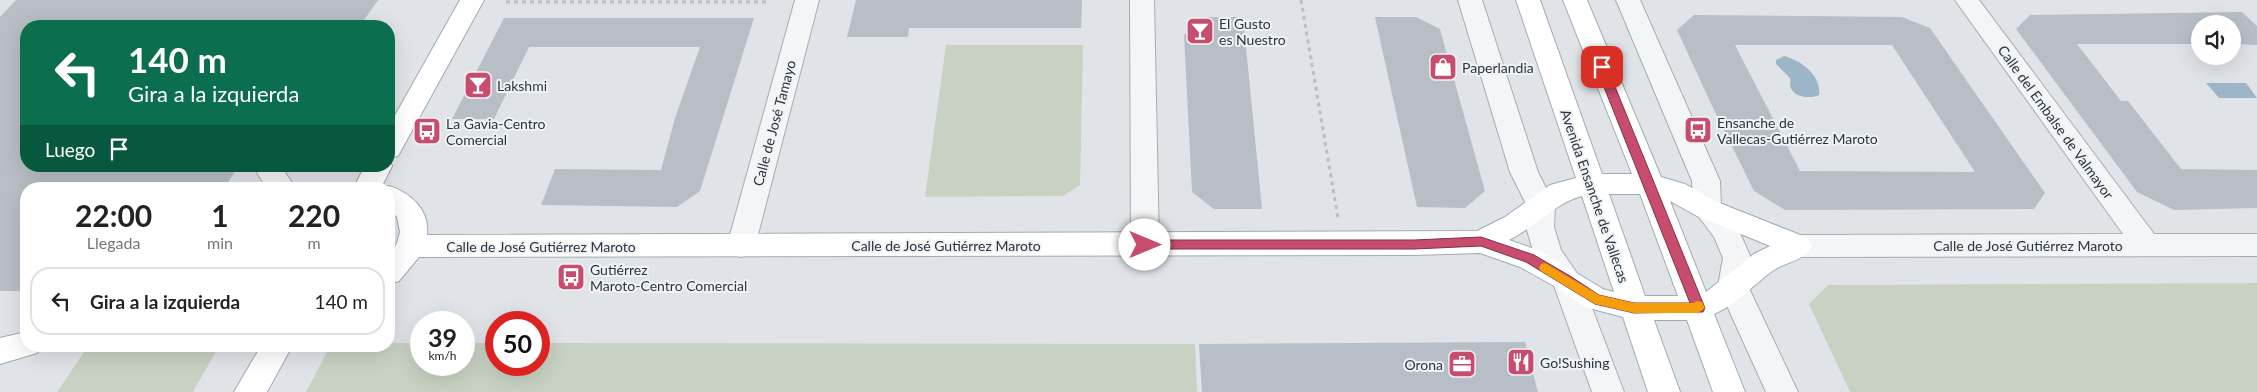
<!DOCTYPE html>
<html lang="es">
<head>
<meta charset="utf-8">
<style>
  body { margin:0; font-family:Lato,sans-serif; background:#f2f2f2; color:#222; height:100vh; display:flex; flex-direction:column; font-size:19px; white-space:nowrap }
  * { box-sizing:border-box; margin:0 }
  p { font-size:16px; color:#767676 }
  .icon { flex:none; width:28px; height:28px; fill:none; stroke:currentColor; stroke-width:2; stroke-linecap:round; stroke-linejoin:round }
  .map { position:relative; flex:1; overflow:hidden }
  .sheet { position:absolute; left:20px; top:182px; width:375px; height:170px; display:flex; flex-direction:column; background:#fff; border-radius:20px; box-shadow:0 5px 20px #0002 }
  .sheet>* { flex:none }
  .banner { position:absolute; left:20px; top:20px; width:375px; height:152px; border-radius:20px; box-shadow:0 5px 20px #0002; background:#0b6e4f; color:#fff; overflow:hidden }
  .buttons { position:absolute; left:2191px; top:15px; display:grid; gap:10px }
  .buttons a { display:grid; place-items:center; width:50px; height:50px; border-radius:50%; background:#fff; box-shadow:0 5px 20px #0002; font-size:25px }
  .speed { position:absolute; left:410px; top:311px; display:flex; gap:10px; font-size:25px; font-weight:700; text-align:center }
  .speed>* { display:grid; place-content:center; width:65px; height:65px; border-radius:50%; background:#fff; box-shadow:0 5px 20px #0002; line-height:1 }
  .speed small { font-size:12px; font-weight:400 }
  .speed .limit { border:8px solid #d22; background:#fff; color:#111 }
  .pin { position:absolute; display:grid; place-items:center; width:42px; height:42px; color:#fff; margin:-21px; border-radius:10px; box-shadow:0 2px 8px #0006 }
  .me { position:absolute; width:55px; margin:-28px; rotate:90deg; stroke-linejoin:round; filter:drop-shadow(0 0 4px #0008) }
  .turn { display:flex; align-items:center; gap:18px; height:105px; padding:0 25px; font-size:22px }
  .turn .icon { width:65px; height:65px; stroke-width:2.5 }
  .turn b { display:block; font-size:35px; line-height:42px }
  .then { display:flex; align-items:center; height:48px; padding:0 25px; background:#0003; gap:10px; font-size:19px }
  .eta { display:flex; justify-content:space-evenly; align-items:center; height:85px; text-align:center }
  .eta b { font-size:30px; font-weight:700; line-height:35px }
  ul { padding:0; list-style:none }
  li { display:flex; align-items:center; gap:15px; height:68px; margin:0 10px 8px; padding:0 15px; border:2px solid #e0e0e0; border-radius:20px }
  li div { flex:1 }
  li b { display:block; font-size:19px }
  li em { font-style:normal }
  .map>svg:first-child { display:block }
  .green { fill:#c8d2c2 }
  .water { fill:#9db6c7 }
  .building { fill:#b8bec5; fill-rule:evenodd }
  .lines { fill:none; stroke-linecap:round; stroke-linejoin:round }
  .minor-casing { stroke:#a6acb2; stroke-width:2 }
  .major-casing { stroke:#a0aab4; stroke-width:2 }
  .path { stroke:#bbbfc3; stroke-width:3; stroke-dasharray:4 4; stroke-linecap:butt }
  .minor { fill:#f3f5f7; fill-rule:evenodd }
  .major { fill:#fff; fill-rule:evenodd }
  .route { fill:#c74c6d; stroke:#813147 }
  .slow { fill:#f59e0b }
  .labels { text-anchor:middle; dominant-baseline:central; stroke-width:4; stroke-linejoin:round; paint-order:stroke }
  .poi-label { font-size:14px; fill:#2a343f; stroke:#f0f3f6; text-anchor:start }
  .street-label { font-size:14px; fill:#2a343f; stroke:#f0f3f6 }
</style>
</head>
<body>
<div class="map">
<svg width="2257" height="392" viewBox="0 0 2257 392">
  <rect width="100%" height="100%" fill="#e0e4e8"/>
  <!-- green -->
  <path class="green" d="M946 45H1083L1080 185 1063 196 925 197Z
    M2257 283V392H1850L1809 304 1828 285Z
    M389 343H421V365H464V343H496V365H539V343L1195 344 1197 392H306L330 346H389Z
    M88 346H219L193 392H57Z"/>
  <!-- water -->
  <path class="water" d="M1784 56C1801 60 1822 76 1819 95 1811 99 1793 98 1790 86 1790 84 1791 81 1790 78L1776 64V60Z
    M2206 83H2246L2257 98H2219Z"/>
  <!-- building -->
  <path class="building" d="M16 0H378L360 26H26V166H238L224 189H26V291H0V17Z
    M856 0H1082L1081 28H909L908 37H847Z
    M2242 12 2257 26V45L2232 44V24H2200V44H2077L2121 101H2128L2181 169 2257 170V208L2174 210 2137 192 2016 29 2030 15Z
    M1694 15 1902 17 1930 28 2045 193 2034 209 1785 210 1754 191 1713 108 1677 30ZM1735 45H1892L1975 172 1800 171Z
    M1200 17H1243L1262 209H1214L1192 192 1184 35Z
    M1375 17H1416L1440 29 1485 191 1465 208 1417 207Z
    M504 18H754L700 191 677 207 541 205 555 169 661 170 675 118 700 47H529L494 119H452Z
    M1525 342 1538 392H1202L1199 344Z"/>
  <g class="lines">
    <defs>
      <path id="minor" d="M795 0H819L755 246 751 254 741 257 731 254 727 246Z
        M1130 0H1154L1159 245 1155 253 1145 256 1135 253 1131 245Z
        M1458 0H1482L1538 172 1555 206 1554 227 1561 250 1581 279 1624 392H1592L1553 283 1534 254 1526 227 1527 206 1510 172Z
        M1616 0H1640L1720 181 1721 206 1736 224 1751 258 1748 286 1798 392H1766L1718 286 1723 258 1714 237 1693 209 1692 181Z
        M1955 0H1979L2154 234H2257V256L1798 257 1788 254 1784 246 1788 238 1798 235 2123 234Z
        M253 166H281L296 189H267Z"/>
      <path id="major" d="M460 0H484L398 156 389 158V126Z
        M1516 0H1540L1602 174H1632L1563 0H1587L1661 177 1685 184 1717 202 1808 238 1812 246C1805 260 1787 262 1774 270 1753 284 1738 304 1714 314L1745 392H1713L1687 320H1654L1680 392H1648L1623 317 1585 307 1556 287 1520 267 1480 253 1414 255 419 257 399 281 389 284V256L397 243 400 232 397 217 389 209V189H353L365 166H389V160L392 166 381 188 389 186C411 193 430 210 427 235L1477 231 1505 217 1550 185 1576 178ZM1609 194H1640L1678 296H1645ZM1582 196 1614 292 1603 289 1540 251 1509 240C1534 228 1555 203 1582 196ZM1670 201 1697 216 1770 246 1754 254 1706 292Z
        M26 332V346H40L37 353 0 364V338Z
        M261 346H292L267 392H234Z"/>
    </defs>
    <!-- minor casing -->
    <use href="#minor" class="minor-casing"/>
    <!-- major casing -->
    <use href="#major" class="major-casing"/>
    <!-- path -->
    <path class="path" d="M1301 0 1338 218
      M506 2H768"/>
    <!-- minor -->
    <use href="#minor" class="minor"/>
    <!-- major -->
    <use href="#major" class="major"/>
  </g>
  <!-- route -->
  <path class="route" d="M1602 63 1607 67 1705 308 1703 312 1634 313 1595 304 1526 262 1481 246 1414 249H1145L1139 245 1145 240H1414L1481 237 1534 255 1570 276 1599 295 1634 303H1690L1596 67Z"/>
  <!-- slow -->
  <path class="slow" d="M1545 263 1599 295 1634 303H1693L1697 301 1702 302 1705 308 1698 313H1634L1595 304 1541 271 1539 268 1541 264Z"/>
  <!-- icons -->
  <defs>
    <symbol id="bar-square" viewBox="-11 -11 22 22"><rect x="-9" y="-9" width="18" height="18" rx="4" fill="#c74c6d" stroke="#f0f3f6"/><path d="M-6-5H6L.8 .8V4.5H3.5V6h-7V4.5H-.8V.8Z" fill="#fff"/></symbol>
    <symbol id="shop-square" viewBox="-11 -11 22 22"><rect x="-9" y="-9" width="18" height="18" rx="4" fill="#c74c6d" stroke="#f0f3f6"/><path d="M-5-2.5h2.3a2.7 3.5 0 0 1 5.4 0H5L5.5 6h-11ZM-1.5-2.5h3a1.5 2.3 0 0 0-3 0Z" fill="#fff"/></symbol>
    <symbol id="bus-square" viewBox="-11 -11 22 22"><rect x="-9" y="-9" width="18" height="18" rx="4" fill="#c74c6d" stroke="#f0f3f6"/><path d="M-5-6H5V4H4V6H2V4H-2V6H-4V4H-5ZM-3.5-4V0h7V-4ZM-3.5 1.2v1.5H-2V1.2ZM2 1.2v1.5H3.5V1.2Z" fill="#fff"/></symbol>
    <symbol id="restaurant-square" viewBox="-11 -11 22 22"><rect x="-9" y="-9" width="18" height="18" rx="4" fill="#c74c6d" stroke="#f0f3f6"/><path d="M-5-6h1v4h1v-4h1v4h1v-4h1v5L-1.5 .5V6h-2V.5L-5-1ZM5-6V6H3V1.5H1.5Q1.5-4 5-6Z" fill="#fff"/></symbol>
    <symbol id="office-square" viewBox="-11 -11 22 22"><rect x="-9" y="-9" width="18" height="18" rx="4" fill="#c74c6d" stroke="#f0f3f6"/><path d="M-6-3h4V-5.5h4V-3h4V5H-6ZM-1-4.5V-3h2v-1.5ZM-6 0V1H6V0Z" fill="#fff"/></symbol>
  </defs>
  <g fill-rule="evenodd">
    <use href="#bar-square" x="1184" y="15" width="32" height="32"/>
    <use href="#shop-square" x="1427" y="51" width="32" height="32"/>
    <use href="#bar-square" x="462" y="69" width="32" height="32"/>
    <use href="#bus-square" x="1682" y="114" width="32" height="32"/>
    <use href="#bus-square" x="411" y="115" width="32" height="32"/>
    <use href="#bus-square" x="555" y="261" width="32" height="32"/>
    <use href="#restaurant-square" x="1505" y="346" width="32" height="32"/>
    <use href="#office-square" x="1446" y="348" width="32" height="32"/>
  </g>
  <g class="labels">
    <!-- poi labels -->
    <g class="poi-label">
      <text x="1219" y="23">El Gusto<tspan x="1219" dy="16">es Nuestro</tspan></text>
      <text x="1462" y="67">Paperlandia</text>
      <text x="497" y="85">Lakshmi</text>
      <text x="1717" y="122">Ensanche de<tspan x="1717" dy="16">Vallecas-Gutiérrez Maroto</tspan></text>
      <text x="446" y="123">La Gavia-Centro<tspan x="446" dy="16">Comercial</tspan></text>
      <text x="590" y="269">Gutiérrez<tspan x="590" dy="16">Maroto-Centro Comercial</tspan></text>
      <text x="1540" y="362">Go!Sushing</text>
      <text x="1443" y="364" text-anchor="end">Orona</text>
    </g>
    <!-- street labels -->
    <g class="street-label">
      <text transform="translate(2056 122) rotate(54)">Calle del Embalse de Valmayor</text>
      <text transform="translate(774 123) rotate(-75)">Calle de José Tamayo</text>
      <text transform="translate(1595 196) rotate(71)">Avenida Ensanche de Vallecas</text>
      <text x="946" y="245">Calle de José Gutiérrez Maroto</text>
      <text x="2028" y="245">Calle de José Gutiérrez Maroto</text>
      <text x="541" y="246">Calle de José Gutiérrez Maroto</text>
    </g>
  </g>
</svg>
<div class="buttons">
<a><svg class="icon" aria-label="sound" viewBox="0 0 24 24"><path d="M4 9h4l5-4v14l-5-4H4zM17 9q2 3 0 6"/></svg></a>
</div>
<div class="speed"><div>39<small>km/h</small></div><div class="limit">50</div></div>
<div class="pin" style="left:1602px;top:67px;background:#d93025"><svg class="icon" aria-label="arrive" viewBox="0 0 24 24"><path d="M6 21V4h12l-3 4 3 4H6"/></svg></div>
<svg class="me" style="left:1145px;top:245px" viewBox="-20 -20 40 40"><circle r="19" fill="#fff"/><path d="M0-13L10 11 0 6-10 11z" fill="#c74c6d"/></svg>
<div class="banner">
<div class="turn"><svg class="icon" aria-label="left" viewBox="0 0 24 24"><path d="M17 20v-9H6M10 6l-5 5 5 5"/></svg><div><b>140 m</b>Gira a la izquierda</div></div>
<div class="then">Luego<svg class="icon" aria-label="arrive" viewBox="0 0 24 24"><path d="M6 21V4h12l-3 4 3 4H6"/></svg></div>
</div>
<section class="sheet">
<div class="eta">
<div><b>22:00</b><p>Llegada</p></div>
<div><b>1</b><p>min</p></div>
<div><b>220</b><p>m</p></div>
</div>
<ul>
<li><svg class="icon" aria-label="left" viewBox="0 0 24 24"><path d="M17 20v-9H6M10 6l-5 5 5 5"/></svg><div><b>Gira a la izquierda</b></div><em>140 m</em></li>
</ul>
</section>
</div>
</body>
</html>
